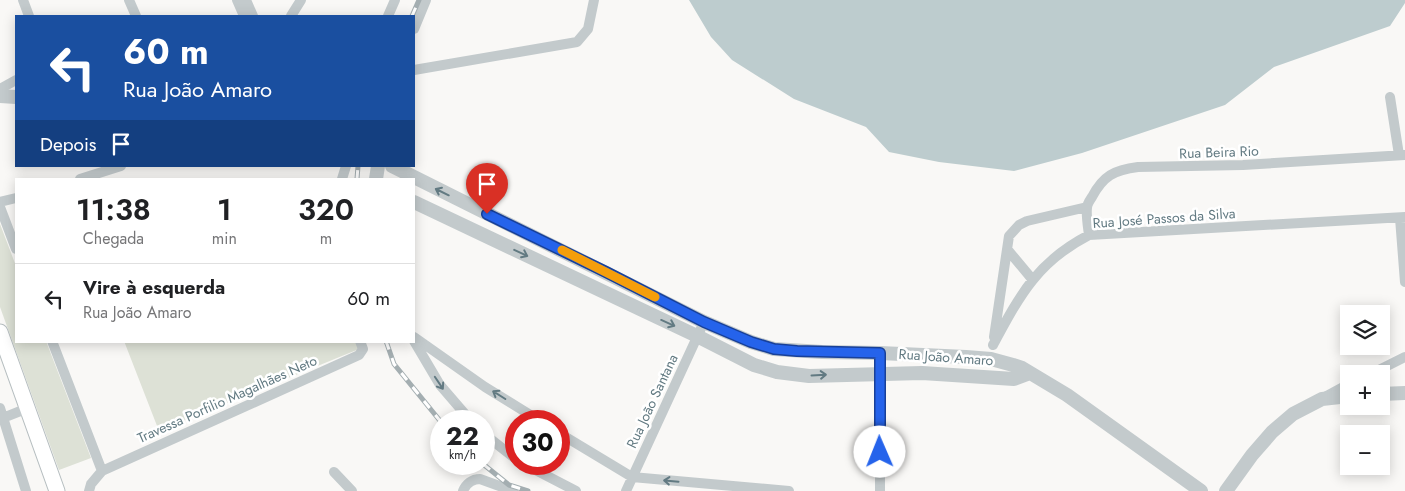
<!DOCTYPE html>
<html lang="pt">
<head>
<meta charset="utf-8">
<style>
  body { margin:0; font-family:Jost,sans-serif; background:#f2f2f2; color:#202124; height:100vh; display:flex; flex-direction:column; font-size:19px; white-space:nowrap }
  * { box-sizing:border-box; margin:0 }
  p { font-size:16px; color:#757577 }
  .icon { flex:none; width:28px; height:28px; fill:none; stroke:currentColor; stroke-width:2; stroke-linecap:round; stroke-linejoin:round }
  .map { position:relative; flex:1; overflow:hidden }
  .panel { position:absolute; left:15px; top:178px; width:400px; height:165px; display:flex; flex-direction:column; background:#fff; border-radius:0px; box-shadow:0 2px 12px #0003 }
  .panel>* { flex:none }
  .banner { position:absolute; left:15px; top:15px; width:400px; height:152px; border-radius:0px; box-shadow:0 2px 12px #0003; background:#1a4fa0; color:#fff; overflow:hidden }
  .fabs { position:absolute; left:1340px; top:305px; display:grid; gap:10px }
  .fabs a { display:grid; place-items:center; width:50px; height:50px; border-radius:0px; background:#fff; box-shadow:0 2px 12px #0003; font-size:25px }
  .speed { position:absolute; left:430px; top:410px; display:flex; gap:10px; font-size:25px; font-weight:700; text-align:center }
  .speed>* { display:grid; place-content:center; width:65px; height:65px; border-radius:50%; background:#fff; box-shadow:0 2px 12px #0003; line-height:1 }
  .speed small { font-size:12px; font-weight:400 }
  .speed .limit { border:8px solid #d22; background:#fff; color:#111 }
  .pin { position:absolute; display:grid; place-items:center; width:42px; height:42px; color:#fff; margin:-51px -21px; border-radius:50% 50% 50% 0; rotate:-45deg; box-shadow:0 0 5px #0007 }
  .pin .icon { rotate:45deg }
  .me { position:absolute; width:55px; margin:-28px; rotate:359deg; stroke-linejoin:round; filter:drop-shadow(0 0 4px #0008) }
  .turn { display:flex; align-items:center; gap:18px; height:105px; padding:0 25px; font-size:22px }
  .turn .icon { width:65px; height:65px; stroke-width:2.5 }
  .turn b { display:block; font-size:35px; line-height:42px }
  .then { display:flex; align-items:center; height:48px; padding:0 25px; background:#0003; gap:10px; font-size:19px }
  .eta { display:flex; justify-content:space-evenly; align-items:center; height:85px; text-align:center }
  .eta b { font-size:30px; font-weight:600; line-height:35px }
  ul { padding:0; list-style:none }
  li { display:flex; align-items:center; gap:15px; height:70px; padding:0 25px; border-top:1px solid #e0e0e0 }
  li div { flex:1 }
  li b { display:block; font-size:19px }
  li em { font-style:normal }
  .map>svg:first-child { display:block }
  .green { fill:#dde1d6 }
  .water { fill:#bdccce }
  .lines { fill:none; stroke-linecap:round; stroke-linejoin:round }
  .secondary-casing { stroke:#b6bec0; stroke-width:17 }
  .minor { stroke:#c3cacc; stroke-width:10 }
  .tertiary { stroke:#c3cacc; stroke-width:14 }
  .secondary { stroke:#fff; stroke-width:15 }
  .rail-casing { stroke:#a4aeb1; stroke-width:5 }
  .rail { stroke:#fff; stroke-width:3; stroke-dasharray:9; stroke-linecap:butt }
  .oneway { stroke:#627a82 }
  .route-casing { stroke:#184099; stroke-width:12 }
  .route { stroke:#2563eb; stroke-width:9 }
  .slow { stroke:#f59e0b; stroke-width:9 }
  .labels { text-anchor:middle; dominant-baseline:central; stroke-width:5; stroke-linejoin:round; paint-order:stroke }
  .street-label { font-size:14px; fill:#627a82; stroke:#fff }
</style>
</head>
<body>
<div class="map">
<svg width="1405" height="491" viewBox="0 0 1405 491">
  <rect width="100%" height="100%" fill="#f9f8f6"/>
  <!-- green -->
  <path class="green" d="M0 224 16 266V341H46L91 458 59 470 0 307Z
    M124 341H356L359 349 159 431Z"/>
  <!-- water -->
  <path class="water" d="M689 0H1405V3L1390 26 1274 67 1225 105 1082 153 1014 171 939 162 889 152 866 127 794 99 732 60 711 37Z"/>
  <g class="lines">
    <defs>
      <path id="secondary" d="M0 332 57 491"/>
    </defs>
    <!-- secondary casing -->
    <use href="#secondary" class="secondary-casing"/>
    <!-- minor -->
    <path class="minor" d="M23 0 29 16
      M129 0 136 16
      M237 0 244 16
      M246 0 253 16
      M291 16 301 0
      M388 16 395 0
      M414 29 426 0
      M414 70 577 42 588 29 594 0
      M0 89 16 80
      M1390 97 1399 155
      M80 179 121 166
      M342 179 346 166
      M0 202 16 198
      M0 207 16 249
      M1400 218 1405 282
      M1089 235C1088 227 1086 216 1087 208 1087 204 1090 200 1092 197 1103 176 1114 170 1138 167L1243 165 1405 155
      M1007 249 1032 279
      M414 337 485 387 540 421
      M994 337 1009 236 1019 225 1027 221 1087 207
      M52 341 102 471
      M414 341 440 385 471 421
      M993 345C1020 295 1037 262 1089 235L1405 217
      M880 353V491
      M1371 374 1405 357
      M1325 397 1349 384
      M0 408 26 491
      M0 419 28 408
      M559 433 632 477 789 491
      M484 434 516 459
      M524 464 576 491
      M334 472 352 491
      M89 491 91 484 102 471 359 355 363 349 360 341
      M463 491C466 484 472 479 480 479L513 491
      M626 491 704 322"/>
    <!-- tertiary -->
    <path class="tertiary" d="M0 96 16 97
      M392 166 704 322 751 342 774 349 822 352 880 353 966 357 991 359 1013 365 1022 368 1067 395 1201 491
      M376 179 378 166
      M414 202 697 336 754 365 777 372 809 376 922 373 1014 379 1030 373
      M1381 394 1405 393
      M1226 491 1252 455 1272 432 1293 414 1322 399 1349 396"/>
    <!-- secondary -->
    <use href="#secondary" class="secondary"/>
    <defs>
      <path id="rail" d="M412 16 419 0
        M357 179 358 166
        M386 341 394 364 441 422
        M483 464 509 485 528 491"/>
    </defs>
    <!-- rail casing -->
    <use href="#rail" class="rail-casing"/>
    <!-- rail -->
    <use href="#rail" class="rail"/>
  </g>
  <!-- one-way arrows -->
  <defs><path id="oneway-shaft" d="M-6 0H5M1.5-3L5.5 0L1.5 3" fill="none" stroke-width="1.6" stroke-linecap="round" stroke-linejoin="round" transform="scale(1.25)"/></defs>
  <g class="oneway">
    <use href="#oneway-shaft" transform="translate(442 192) rotate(-154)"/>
    <use href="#oneway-shaft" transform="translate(521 253) rotate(25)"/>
    <use href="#oneway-shaft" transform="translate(668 323) rotate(24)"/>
    <use href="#oneway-shaft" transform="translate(819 375) rotate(-3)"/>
    <use href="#oneway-shaft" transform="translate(439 383) rotate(56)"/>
    <use href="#oneway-shaft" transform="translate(499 395) rotate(-148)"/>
    <use href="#oneway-shaft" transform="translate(671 481) rotate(-175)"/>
  </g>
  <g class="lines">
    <defs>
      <path id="route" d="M487 214 606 272 704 322 751 342 774 349 797 351 880 353V452"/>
    </defs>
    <!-- route casing -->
    <use href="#route" class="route-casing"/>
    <!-- route -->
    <use href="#route" class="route"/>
    <!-- slow -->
    <path class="slow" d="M562 250 655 297"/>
  </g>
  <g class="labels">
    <!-- street labels -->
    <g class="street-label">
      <text transform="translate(1219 152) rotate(-2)">Rua Beira Rio</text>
      <text transform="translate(1164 218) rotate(-4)">Rua José Passos da Silva</text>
      <text transform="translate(946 357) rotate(4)">Rua João Amaro</text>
      <text transform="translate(227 399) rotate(-24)">Travessa Porfilio Magalhães Neto</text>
      <text transform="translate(652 401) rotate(-65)">Rua João Santana</text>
    </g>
  </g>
</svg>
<div class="fabs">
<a><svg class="icon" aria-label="layers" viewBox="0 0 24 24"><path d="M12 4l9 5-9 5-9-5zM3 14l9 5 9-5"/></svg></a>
<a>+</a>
<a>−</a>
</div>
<div class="speed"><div>22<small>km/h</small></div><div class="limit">30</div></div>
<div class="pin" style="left:487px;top:214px;background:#d93025"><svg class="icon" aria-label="arrive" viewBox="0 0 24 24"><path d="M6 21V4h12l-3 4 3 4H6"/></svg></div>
<svg class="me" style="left:880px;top:452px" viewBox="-20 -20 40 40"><circle r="19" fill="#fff"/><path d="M0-13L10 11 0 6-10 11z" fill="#2563eb"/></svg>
<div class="banner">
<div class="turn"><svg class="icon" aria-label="left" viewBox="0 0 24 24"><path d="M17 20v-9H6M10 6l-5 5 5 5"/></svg><div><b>60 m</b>Rua João Amaro</div></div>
<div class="then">Depois<svg class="icon" aria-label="arrive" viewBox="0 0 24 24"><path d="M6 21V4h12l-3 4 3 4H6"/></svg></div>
</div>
<section class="panel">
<div class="eta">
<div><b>11:38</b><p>Chegada</p></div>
<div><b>1</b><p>min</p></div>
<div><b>320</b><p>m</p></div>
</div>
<ul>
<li><svg class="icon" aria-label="left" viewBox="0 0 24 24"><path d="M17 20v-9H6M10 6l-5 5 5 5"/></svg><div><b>Vire à esquerda</b><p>Rua João Amaro</p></div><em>60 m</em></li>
</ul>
</section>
</div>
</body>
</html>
